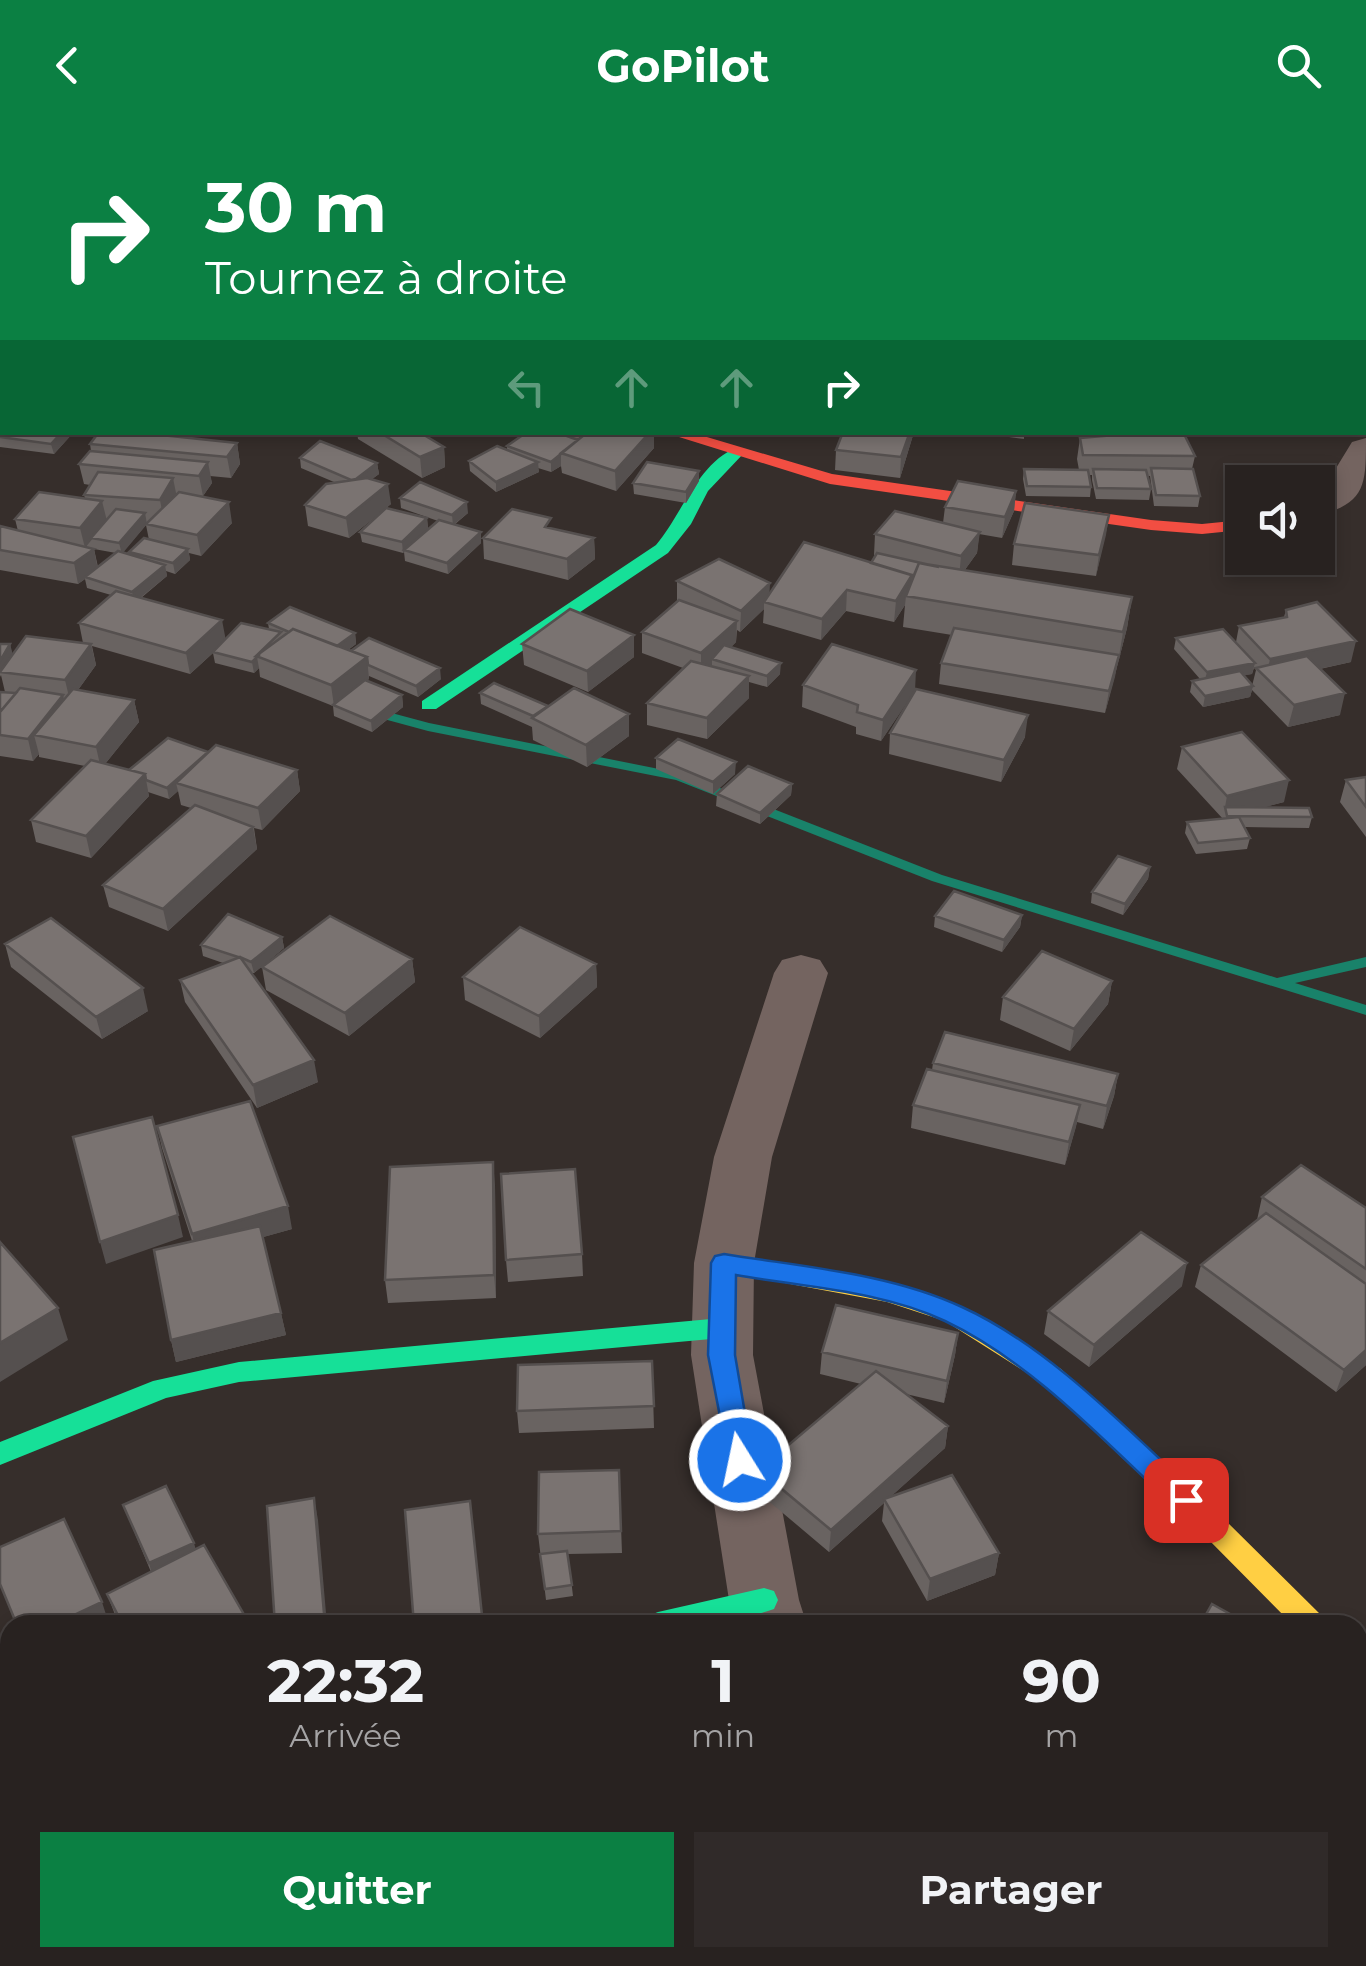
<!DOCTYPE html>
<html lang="fr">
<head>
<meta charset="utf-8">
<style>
  body { margin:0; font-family:Montserrat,sans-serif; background:#302a29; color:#f1f3f6; height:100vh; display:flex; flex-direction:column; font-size:38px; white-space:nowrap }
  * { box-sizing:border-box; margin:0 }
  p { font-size:32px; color:#a5a4a5 }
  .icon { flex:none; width:55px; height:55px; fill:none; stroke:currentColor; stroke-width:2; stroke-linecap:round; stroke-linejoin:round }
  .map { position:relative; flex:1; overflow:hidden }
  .sheet { position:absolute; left:0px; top:1485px; width:1368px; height:352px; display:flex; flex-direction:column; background:#282220; border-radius:30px 30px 0 0; box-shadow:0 5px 15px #0003,0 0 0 2px #443f3e }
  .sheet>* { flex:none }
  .banner { position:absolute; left:0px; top:0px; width:1368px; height:305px; box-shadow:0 5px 15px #0003,0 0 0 2px #443f3e; background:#0b8043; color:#fff; overflow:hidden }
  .buttons { position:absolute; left:1225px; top:335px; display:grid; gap:20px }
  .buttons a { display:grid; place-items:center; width:110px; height:110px; border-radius:0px; background:#282220; box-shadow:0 5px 15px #0003,0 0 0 2px #443f3e; font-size:50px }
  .pin { position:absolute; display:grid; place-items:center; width:85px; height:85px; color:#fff; margin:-42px; border-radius:20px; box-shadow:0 5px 15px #0006 }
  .me { position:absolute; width:110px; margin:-55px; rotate:350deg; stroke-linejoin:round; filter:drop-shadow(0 0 8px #0008) }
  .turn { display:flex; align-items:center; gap:35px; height:210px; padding:0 40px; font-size:45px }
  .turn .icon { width:130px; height:130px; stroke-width:2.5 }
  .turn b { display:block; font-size:70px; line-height:85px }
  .lanes { display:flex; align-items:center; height:95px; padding:0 40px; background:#0003; justify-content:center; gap:50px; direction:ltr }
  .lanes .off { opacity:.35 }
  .eta { display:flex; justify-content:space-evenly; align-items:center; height:170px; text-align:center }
  .eta b { font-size:60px; font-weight:700; line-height:70px }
  .primary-button { display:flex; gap:20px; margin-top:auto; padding:20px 40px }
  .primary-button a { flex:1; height:115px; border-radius:0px; background:#0b8043; color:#fff; font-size:40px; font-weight:700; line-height:115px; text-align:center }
  .primary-button a+a { background:#302a29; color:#f1f3f6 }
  header { display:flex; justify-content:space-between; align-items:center; height:130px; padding:0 40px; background:#0b8043; color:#fff; font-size:45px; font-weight:700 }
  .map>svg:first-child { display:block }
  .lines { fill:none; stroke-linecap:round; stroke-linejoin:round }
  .stream { fill:#19826a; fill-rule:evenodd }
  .street { fill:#746460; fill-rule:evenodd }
  .fast { fill:#16e098; fill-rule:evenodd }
  .slow { fill:#ffcf43; fill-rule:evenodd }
  .jam { fill:#f24e42; fill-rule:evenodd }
  .wall { fill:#696361; fill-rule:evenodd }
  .shaded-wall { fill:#55504f }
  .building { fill:#7a7371; stroke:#55504f; stroke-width:2.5 }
  .route { fill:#1a73e8; stroke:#114b97; stroke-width:2.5 }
</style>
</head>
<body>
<header><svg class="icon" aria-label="back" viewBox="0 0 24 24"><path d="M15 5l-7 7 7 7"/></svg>GoPilot<svg class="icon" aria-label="search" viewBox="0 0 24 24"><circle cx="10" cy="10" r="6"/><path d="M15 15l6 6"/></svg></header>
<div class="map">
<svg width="1366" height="1836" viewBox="0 0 1366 1836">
  <rect width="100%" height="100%" fill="#362e2b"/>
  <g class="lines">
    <!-- stream -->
    <path class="stream" d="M373 578 429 593 684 644 942 745 1277 848 1366 827V837L1295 853 1366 875V885L932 751 676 650 428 601 369 585V579Z"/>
    <!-- street -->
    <path class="street" d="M523 302H583L578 310 564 314 528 310Z
      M1366 308C1366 354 1366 374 1318 385V356L1330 348 1352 312Z
      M801 825 820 830 828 843 772 1027 754 1133 753 1225 799 1470 807 1495H737L729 1470 691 1225 694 1133 714 1027 774 843 782 830Z
      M1358 1508 1366 1511V1581L1358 1578Z
      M10 1781V1828H46L43 1836H0V1785Z
      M949 1828H1031L1034 1836H952Z"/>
    <!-- fast -->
    <path class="fast" d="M736 318 744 323 708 361 691 394 668 423 436 579H422V571L656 415C681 386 698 333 736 318Z
      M722 1188 731 1191 735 1198 731 1205 722 1208 239 1252 166 1268 0 1335V1312L153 1251 239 1232Z
      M764 1458 774 1461 778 1470 774 1479C731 1494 689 1495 644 1495L648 1486 658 1482Z"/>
    <!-- slow -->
    <path class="slow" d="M724 1124 888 1152 963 1177 1061 1239 1222 1387 1322 1486 1326 1495H1293L1202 1403 1043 1253 945 1191 887 1172 715 1140 712 1133 715 1126Z"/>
    <!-- jam -->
    <path class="jam" d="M663 302H690L832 344 1151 390 1202 394 1242 390V400L1202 404 1151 400 830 354Z"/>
  </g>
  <!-- wall -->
  <path class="wall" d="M379 0H440L433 2H348H381Z
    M969 0H1009L1008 2Z
    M0 302H73V303L54 324 0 317Z
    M357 302H419L444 317 445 337 422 348 358 309Z
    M588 302H654V318L616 361 562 343 561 336 551 342 538 338 539 342 496 362 470 341 469 331 507 320V316L578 310Z
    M843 302H914L900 348 835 340 836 320Z
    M973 302H1024V309Z
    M1118 302H1183L1195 326 1192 339 1200 366 1198 377 1154 376 1150 346H1147L1151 359 1149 370 1096 369 1092 350V345H1089L1091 357 1090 367 1026 366 1023 349 1024 339 1079 340 1077 329 1080 308 1117 305Z
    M237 313 240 334 231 348 210 346 212 353 203 366 194 365 232 393 201 426 189 423 190 430 175 444 166 441 167 446 141 468 225 509 269 499 268 493 355 503 356 514 348 520 441 549 418 567 369 546V549L366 551 402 565 403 577 372 602 334 586 333 576 260 547 259 538 254 543 215 533 213 523 190 544 92 516 96 535 78 560 134 570 139 592 105 634 129 640 208 622 297 640 300 661 262 700 254 698 257 719 168 801 109 777 103 755 191 678 181 675 178 661 169 669 148 662 149 666 91 728 36 712 31 690 85 636 39 627V624L33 631 0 626V562H5L1 545 0 547V514H10L12 525 83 513 79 493 111 465 87 458 85 449 78 454 0 440V396L18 401 15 389 85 368 84 365 90 355 84 354 79 334 91 321 90 314ZM146 395 149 410 129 422V425L122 423ZM94 419 116 423 98 437Z
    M300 328 377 333 379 344 372 349 391 374 386 378 427 388 428 399 438 391 401 378 400 368 468 383 454 395 481 413 448 444 405 431 404 422 403 423 362 412 360 402 384 380 349 408 308 396 305 375 334 352 301 338Z
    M699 341V351L686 373 634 364 633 353Z
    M1016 361 1014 381 1002 408 979 404 977 423 964 441 1132 467 1127 498 1105 583 939 554 941 533 952 505 903 497 905 475 894 492 846 481 821 510 763 493 764 479 740 502 737 500 736 512 731 517 780 544 767 557 749 552V568L707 609 647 595V573L683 538 642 523V502L677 472V451L769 464 871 433 876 426 874 425 875 404 943 393 945 377Z
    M1109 385 1096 446 1012 435 1014 414Z
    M483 408H594L595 429 568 450 484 429Z
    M1286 480 1351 532 1320 539 1340 585 1288 597 1252 560 1250 567 1203 577 1190 562 1192 551 1200 549 1174 519 1176 508 1236 512 1239 496 1284 487ZM1254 538 1256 540 1252 556 1244 545 1252 544Z
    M634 505V527L588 562 524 535 522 514Z
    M803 555 915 561 1025 607 1001 652 889 624 890 603 913 563 881 611 856 604V597L802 577Z
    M480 563 548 577 629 584V606L587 637 533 610 532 597 481 574Z
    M1182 617 1284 672 1264 677 1312 687 1309 698 1245 697 1250 708 1247 719 1196 724 1185 703 1187 692 1223 689 1177 639Z
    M656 628 735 644 713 664 656 639Z
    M1366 647V707L1340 672 1346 650Z
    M792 654 791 665 760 694 716 676 717 664Z
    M1150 737 1148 749 1123 785 1091 773 1092 762Z
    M1022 785 1020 797 1002 822 934 797 935 786Z
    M282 807 284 818 254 843H252L318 952 257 978 185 872 180 850 223 833 203 826 201 815Z
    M5 814 148 881 102 909 11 837Z
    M412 829 415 852 349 906 266 860 262 837Z
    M596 834 597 857 540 908 465 870 463 847Z
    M1112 851 1108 874 1070 921 1000 890 1003 867Z
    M933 933 1118 944 1114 966 1103 999 1077 992 1065 1035 911 998 913 975 932 940Z
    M157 996 292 1099 263 1107 286 1205 176 1232 171 1210 192 1111 162 1018Z
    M495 1055 496 1168 388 1173 385 1150Z
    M1262 1067 1366 1078V1235L1336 1262 1195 1157 1201 1135 1257 1090Z
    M582 1124 583 1146 508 1152 506 1130Z
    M1182 1156 1089 1237 1044 1204 1048 1181Z
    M958 1203 955 1225 944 1273 906 1264 948 1296 945 1318 890 1367 999 1423 995 1445 927 1471 882 1391 884 1373 829 1422 758 1362 759 1340 861 1254 820 1244 822 1222Z
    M652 1231 654 1298 519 1303 517 1281Z
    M619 1340 622 1423 568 1424 573 1466 546 1470 538 1404Z
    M123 1375 196 1420 250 1495H119L107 1464 151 1442Z
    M1366 1635V1780L1358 1775V1646Z
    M310 1828H398L386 1836H316Z
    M538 1828H686L692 1836H544Z
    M739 1828H841L828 1836H745Z
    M1149 1828H1256L1263 1836H1146Z"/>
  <!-- shaded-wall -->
  <path class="shaded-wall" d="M416 0H440L433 2H410Z
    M511 0H532L527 2H505Z
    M2 27V46H0V28Z
    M2 78V98H0V79Z
    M2 145V166H0V146Z
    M2 188V210L0 211V189Z
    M62 302 73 303 54 324 51 314Z
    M650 302H654V318L616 361 615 341Z
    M910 302H914L900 348 901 327Z
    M237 313 240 334 231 348 227 327Z
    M444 317 445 337 422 348 420 327Z
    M561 325V336L551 342V332Z
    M208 332 212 353 203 366 199 346Z
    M538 332 539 342 496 362V352Z
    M377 333 379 344 355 362 353 351Z
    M699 341V351L686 373V362Z
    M173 348 177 368 164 391 160 370Z
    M388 354 391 374 349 408 346 388Z
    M1016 361 1014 381 1002 408 1005 387Z
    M102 371 107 391 85 418 80 398Z
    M229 372 232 393 201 426 197 405Z
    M467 372 468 383 453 395 452 385Z
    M145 383 147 394 122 424 119 413Z
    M1109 385 1106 405 1096 446 1099 425Z
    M427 388 428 399 403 423 402 412Z
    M481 402V413L448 444 447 433Z
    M980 402 977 423 959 448 961 426Z
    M594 408 595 429 568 450 567 429Z
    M94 419 98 440 85 447V449L78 454 74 433Z
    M188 419 190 430 175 444 173 433Z
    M165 435 167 446 135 472 132 462Z
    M912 445 910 466H906L905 475 894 492 896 471Z
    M770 453 769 474 764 472V479L740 502 741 481Z
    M847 460 846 481 821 510 822 489Z
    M1132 467 1127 498 1118 533 1123 502Z
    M222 490 226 511 190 544 186 523Z
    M737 491 736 512 717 530 712 529V535L701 544V523Z
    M355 503 356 514 334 530 332 519Z
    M634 505V527L588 562 587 541Z
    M1356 511 1351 532 1268 550 1266 547 1270 529Z
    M10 514 13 525 0 542V547V531Z
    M91 514 96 535 70 571 65 550Z
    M1119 525 1115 547 1105 583 1109 561Z
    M257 527 259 538 254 543 252 532Z
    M367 527 369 549 334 576 331 555Z
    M781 533 780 544 767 557V546Z
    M1255 533 1252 544 1204 553 1207 542Z
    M440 538 441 549 418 567 416 556Z
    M916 540 915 561 881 611 883 590Z
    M749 546V568L707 609V588Z
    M1253 556 1250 567 1203 577 1205 566Z
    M1345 563 1340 585 1288 597 1294 575Z
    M63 565 68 586 34 605 39 624 33 631 28 609Z
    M402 565 403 577 372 602 371 591Z
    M134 570 139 592 101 639 96 617Z
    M629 584V606L587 637 586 615Z
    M1028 585 1025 607 1001 652 1004 630Z
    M208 622 176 653 178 661 169 669 167 658Z
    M736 632 735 644 713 664V652Z
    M297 640 300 661 262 700 258 678Z
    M145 644 149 666 91 728 86 706Z
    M1289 650 1284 672 1231 686 1225 677 1227 666Z
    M792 654 791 665 760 694V683Z
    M253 697 257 719 168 801 163 779Z
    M1150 737 1148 749 1123 785 1125 774Z
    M1022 785 1020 797 1002 822 1004 810Z
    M282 807 284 818 254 843 251 832Z
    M412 829 415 852 349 906 345 883Z
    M596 834 597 857 540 908 539 886Z
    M1112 851 1108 874 1070 921 1074 899Z
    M143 858 148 881 102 909 96 887Z
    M314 930 318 952 257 978 253 955Z
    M1118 944 1114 966 1103 999 1107 976Z
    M1080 975 1076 997 1065 1035 1069 1012Z
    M493 1032 495 1055 496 1168 494 1145Z
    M288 1076 292 1099 197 1126 192 1104Z
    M178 1085 183 1107 106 1134 100 1112Z
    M1187 1133 1182 1156 1089 1237 1094 1215Z
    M58 1178 68 1210 0 1252V1213Z
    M281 1183 286 1205 176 1232 171 1210Z
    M958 1203 955 1225 944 1273 947 1251Z
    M1366 1220V1235L1336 1262 1344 1240Z
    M948 1296 945 1318 886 1371 884 1369V1373L829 1422 831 1400Z
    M314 1368 318 1390 327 1495H325Z
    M194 1413 197 1424 152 1444 149 1433Z
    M999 1423 995 1445 927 1471 930 1449Z
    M102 1472 109 1494 106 1495H53Z
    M10 1648V1674L0 1681V1654Z
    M368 1828H398L386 1836H357Z
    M803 1828H841L828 1836H790Z"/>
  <!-- building -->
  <path class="building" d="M353 0H376L385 2H348Z
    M467 0H511L505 2H474Z
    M581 0H630L626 2H577Z
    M0 63H2V78L0 79Z
    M0 125 2 133V145L0 146Z
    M0 162 2 163V188L0 189Z
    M2 300V302H62L51 314 0 307V302Z
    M99 302H133L237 313 227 327 90 314Z
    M379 302H419L444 317 420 327Z
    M527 302H556L578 310 551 332 507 316Z
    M588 302H650L615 341 561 323Z
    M843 302H910L901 327 836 320Z
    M1150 302H1183L1195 326 1083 325 1080 308Z
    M320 311 377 333 356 349 351 350 300 328Z
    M497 316 538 332 496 352 469 331Z
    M90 321 208 332 199 346 79 334Z
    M647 332 699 341 686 362 633 353Z
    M1151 338 1193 339 1200 366 1156 365Z
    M1024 339 1088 340 1091 357 1027 356Z
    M1093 339 1146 340 1151 359 1097 358Z
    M98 342 173 348 160 370 84 365Z
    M367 348 388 354 346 388 305 375 326 354Z
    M958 351 1016 361 1005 387 945 377Z
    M420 352 467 372 452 385 400 368Z
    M39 362 102 371 80 398 15 389Z
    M179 362 229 372 197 405 146 394Z
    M1025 373 1109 385 1099 425 1014 414Z
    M386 378 427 388 402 412 360 402Z
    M116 379 145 383 119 413 91 408Z
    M512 379 551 388 545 397 594 408 567 429 483 408Z
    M895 381 980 402 961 426 875 404Z
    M439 390 481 402 447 433 404 420Z
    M0 396 94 419 74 433 0 420Z
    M144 408 188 419 173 433 129 422Z
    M804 412 912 445 896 471 847 460 822 489 764 472Z
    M118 421 165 435 132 462 85 447Z
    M877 423 939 437 919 433 914 445H911L871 433Z
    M719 429 770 453 741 481 677 451Z
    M919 433 1132 467 1123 502 906 466Z
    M116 461 222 490 186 523 79 493Z
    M679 470 737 491 701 523 642 502Z
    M1317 472 1356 511 1270 529 1239 496 1287 487 1286 480Z
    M290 477 355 503 337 516 293 499 289 502 268 493Z
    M570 479 634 505 587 541 522 514Z
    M241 493 281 502 256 526H258L252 532 213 522Z
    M954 498 1119 525 1109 561 941 533Z
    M293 499 367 527 331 555 256 526Z
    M1223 499 1255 533 1207 542 1176 508Z
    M26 506 91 514 65 550 0 542Z
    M369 508 440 538 416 556 368 535 367 527 351 521Z
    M0 514H10L0 531Z
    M832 514 916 540 883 590 857 582 858 575 803 555Z
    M724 515 781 533 767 546 712 529Z
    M1307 526 1345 563 1294 575 1256 538Z
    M691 531 749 546 707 588 647 573Z
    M1240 541 1253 556 1205 566 1192 551Z
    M365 550 402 565 371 591 333 575Z
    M494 553 548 576 533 586 480 563Z
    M20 558 63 565 28 609 0 605V582Z
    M574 558 629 584 586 615 532 588Z
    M73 559 134 570 96 617 34 605Z
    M916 559 1028 585 1004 630 890 603Z
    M0 562 16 563 0 582Z
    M1242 602 1289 650 1227 666 1182 617Z
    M168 608 208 622 167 658 146 650 145 644 129 640Z
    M678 609 736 632 713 652 656 628Z
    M216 615 297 640 258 678 176 653Z
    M91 630 145 644 86 706 31 690Z
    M748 636 792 654 760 683 717 664Z
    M1366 647V677L1346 650Z
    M195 675 253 697 163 779 103 755Z
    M1225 677 1309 678 1312 687 1227 686Z
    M1239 687 1250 708 1198 713 1187 692Z
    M1118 726 1150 737 1125 774 1092 762Z
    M954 761 1022 785 1004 810 935 786Z
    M228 784 282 807 251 832 240 827H238L201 815Z
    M330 786 412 829 345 883 262 837Z
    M51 788 143 858 96 887 5 814Z
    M520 797 596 834 539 886 463 847Z
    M1042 821 1112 851 1074 899 1003 867Z
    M240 827 314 930 253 955 180 850Z
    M945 902 1118 944 1107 976 933 933Z
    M927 939 1080 975 1069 1012 913 975Z
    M250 971 288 1076 192 1104 157 996Z
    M152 987 178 1085 100 1112 73 1007Z
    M493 1032 494 1145 385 1150 390 1037Z
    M1301 1035 1366 1078V1139L1262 1067Z
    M575 1039 582 1124 506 1130 501 1044Z
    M1266 1083 1366 1154V1220L1344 1240 1201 1135Z
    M260 1096 281 1183 171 1210 154 1120Z
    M1141 1102 1187 1133 1094 1215 1048 1181Z
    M0 1112 58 1178 0 1213Z
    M836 1175 958 1203 947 1251 822 1222Z
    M652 1231 654 1276 517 1281 518 1235Z
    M876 1241 948 1296 831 1400 759 1340Z
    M619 1340 621 1401 538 1404 539 1342Z
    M952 1345 999 1423 930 1449 884 1369Z
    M166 1356 194 1413 149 1433 123 1375Z
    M314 1368 325 1495H275L267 1376Z
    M470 1371 483 1495H414L405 1380Z
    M64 1389 102 1472 53 1495H17L0 1454V1417Z
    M204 1415 250 1495H123L107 1464Z
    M567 1421 572 1455 545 1459 540 1424Z
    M1212 1474 1250 1495H1200Z
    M0 1579 10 1596V1648L0 1654Z
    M1364 1634 1366 1635V1755L1358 1750V1646Z
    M117 1828 125 1836H108Z
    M235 1828H301L308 1836H241Z
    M319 1828H368L357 1836H325Z
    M526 1828H536L543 1836H516Z
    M549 1828H686L692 1836H555Z
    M759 1828H803L790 1836H765Z
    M1150 1828H1256L1263 1836H1157Z"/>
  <!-- route -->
  <path class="route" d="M724 1124C803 1137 889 1143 962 1177 1048 1216 1126 1298 1195 1362L1199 1370 1195 1378 1186 1382 1176 1378C1105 1312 1033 1233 945 1191 882 1161 804 1157 736 1145L735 1225 753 1330 749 1338 740 1342 730 1338 708 1225 711 1133 715 1126Z"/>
</svg>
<div class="buttons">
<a><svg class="icon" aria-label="sound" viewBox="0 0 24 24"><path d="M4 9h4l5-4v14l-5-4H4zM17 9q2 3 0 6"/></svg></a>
</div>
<div class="pin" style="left:1186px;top:1370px;background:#d93025"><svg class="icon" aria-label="arrive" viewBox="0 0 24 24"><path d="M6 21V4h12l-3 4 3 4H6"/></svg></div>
<svg class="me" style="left:740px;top:1330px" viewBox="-20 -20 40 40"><circle r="17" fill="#1a73e8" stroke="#fff" stroke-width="3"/><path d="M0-11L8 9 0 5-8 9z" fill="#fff"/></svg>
<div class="banner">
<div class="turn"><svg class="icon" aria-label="right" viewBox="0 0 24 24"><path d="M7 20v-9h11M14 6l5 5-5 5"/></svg><div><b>30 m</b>Tournez à droite</div></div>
<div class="lanes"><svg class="icon off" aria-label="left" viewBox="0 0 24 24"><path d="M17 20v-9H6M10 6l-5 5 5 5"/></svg><svg class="icon off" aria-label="ahead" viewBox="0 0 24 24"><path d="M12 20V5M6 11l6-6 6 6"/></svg><svg class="icon off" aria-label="ahead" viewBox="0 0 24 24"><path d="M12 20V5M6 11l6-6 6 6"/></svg><svg class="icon" aria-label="right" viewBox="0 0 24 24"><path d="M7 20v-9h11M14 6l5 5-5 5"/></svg></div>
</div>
<section class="sheet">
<div class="eta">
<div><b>22:32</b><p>Arrivée</p></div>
<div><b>1</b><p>min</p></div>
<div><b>90</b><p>m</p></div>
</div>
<div class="primary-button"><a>Quitter</a><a>Partager</a></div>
</section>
</div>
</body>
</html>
